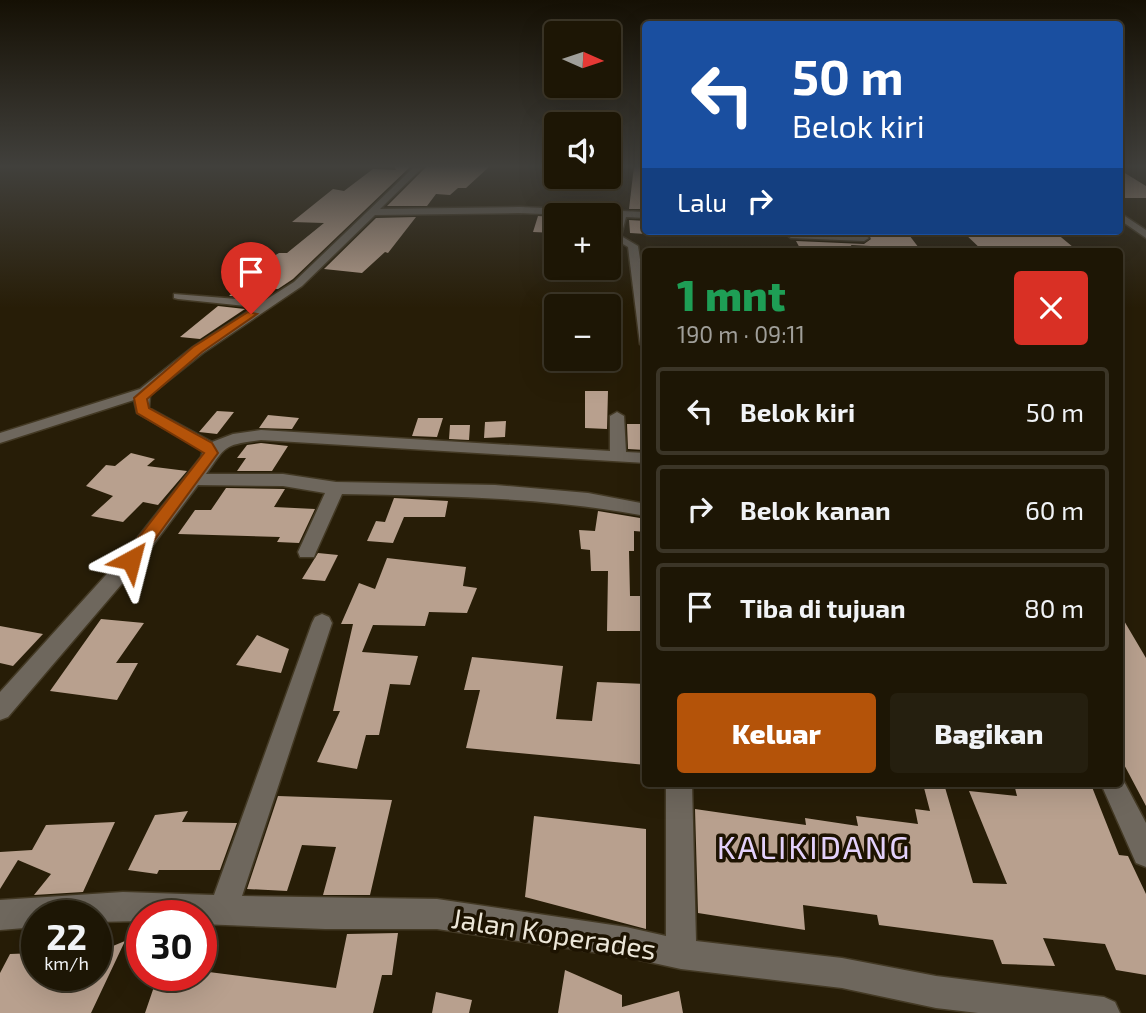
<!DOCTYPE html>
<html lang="id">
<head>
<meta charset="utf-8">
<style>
  body { margin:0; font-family:"Exo 2",sans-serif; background:#251f0f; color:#f1f3f6; height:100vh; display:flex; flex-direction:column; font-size:26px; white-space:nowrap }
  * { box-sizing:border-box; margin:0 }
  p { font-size:23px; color:#a09f9a }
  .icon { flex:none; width:38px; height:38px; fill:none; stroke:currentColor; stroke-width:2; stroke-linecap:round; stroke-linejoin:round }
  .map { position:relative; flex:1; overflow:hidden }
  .side { position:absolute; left:642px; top:248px; width:481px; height:539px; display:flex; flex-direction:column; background:#1d1605; border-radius:7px; box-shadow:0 7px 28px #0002,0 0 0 2px #3b3527 }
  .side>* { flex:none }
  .banner { position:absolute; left:642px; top:21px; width:481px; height:214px; border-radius:7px; box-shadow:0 7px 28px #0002,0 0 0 2px #3b3527; background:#1a4fa0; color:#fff; overflow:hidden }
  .needle { width:46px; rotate:93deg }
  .tools { position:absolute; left:544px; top:21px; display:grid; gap:14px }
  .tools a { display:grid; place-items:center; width:77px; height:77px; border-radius:7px; background:#1d1605; box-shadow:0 7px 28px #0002,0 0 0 2px #3b3527; font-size:35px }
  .speed { position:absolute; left:21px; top:900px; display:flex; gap:14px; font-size:35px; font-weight:700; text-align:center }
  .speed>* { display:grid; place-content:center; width:91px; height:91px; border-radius:50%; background:#1d1605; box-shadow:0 7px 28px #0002,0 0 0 2px #3b3527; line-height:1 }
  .speed small { font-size:18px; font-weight:400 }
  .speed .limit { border:10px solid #d22; background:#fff; color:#111 }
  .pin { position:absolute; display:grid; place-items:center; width:60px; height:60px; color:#fff; margin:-72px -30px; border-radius:50% 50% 50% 0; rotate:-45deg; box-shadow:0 0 7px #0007 }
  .pin .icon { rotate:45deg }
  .me { position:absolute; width:77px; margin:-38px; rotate:38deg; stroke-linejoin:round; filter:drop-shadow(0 0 5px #0008) }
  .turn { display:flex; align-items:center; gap:24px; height:147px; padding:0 35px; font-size:32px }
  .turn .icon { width:91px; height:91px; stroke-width:2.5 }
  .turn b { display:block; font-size:49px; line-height:60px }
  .then { display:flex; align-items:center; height:66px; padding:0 35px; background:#0003; gap:14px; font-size:26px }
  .round { display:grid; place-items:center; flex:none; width:74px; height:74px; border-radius:7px; background:#251f0f }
  .head { display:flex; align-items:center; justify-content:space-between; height:119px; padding:0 35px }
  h1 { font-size:42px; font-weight:800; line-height:52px; color:#1e9e55 }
  .action { display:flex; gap:14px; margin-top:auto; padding:14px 35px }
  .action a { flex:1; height:80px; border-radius:7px; background:#b45309; color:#fff; font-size:28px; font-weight:800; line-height:80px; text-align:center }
  .action a+a { background:#251f0f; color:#f1f3f6 }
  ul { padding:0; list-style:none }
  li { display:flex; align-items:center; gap:21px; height:88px; margin:0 14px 10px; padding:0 21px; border:4px solid #3b3527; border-radius:7px }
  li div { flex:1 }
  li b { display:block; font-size:26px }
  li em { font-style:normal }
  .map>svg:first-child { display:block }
  .building { fill:#b8a08e }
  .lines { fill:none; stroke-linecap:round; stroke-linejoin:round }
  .minor-casing { stroke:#433924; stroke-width:3 }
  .minor { fill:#6e675d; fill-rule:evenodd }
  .route { fill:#b45309; stroke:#753606; stroke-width:2 }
  .labels { text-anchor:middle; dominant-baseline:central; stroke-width:7; stroke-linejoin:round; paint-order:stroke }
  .near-street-label { font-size:28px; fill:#ece6d8; stroke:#1d1301 }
  .near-quarter-label { font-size:32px; letter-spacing:2px; fill:#e3d1fb; stroke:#1d1301 }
</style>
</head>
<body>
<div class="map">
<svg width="1146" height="1013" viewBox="0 0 1146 1013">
  <rect width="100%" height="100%" fill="#271d07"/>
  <!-- building -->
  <path class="building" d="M394 166H411L293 279 278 289H272L266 297 229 296 267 260 279 253H287L324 223 292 222 333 189 344 191 373 169 396 170Z
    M427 166H490L466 188H458L450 195 436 194 427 206H387Z
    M634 166H646V209H629Z
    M1120 170 1146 186V198H1120Z
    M538 216 556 217V233L533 232Z
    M416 217 388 253 385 252 362 273 324 269 376 218Z
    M629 220 646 221V234L630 233Z
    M836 231H906L922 252H893L890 247 851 245 854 252H802L796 241 864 244 871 239 864 232Z
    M962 231 1056 233 1079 252H984Z
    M218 306 245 309 200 339 180 337Z
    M585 391H608L607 429 585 428Z
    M217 411 234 412 217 434 199 432Z
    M268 415 299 418 292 429 259 428Z
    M418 418H443L437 437 412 436Z
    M506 421 505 437 484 438 485 422Z
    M627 424H646L645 450 628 449Z
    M450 425H470L469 440 449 439Z
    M261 443 288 446 272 471H237L246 458H237L247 445Z
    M131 453 155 459 147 466 187 471 158 505 143 502 123 522 91 516 113 496 86 486 106 465 115 466Z
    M226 488 285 489 274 507 315 509 299 543 277 542 280 537 178 534 195 510H211Z
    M394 498 448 501 445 517H404L393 543 367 541 376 521 385 522Z
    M598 511 646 519V532L634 531V551H629L630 596H646V631H607L608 571H591L590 550 581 549 579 530 595 531Z
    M318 553 338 555 325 581 302 579Z
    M387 558 466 567 463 586 477 588 467 613 429 612 425 626 373 625 362 652 418 656 410 685 390 684 379 735H366L357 769 317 762 340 711H333L353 624H341L359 583 375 589Z
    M1120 614 1146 658V806L1120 757Z
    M101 619 144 623 116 663H138L117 700 50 691Z
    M0 626 43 634 13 666 0 663Z
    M257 635 289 649 281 673 236 665Z
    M472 657 563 666 556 719 592 721 597 682 646 684V765L466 748 480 690H464Z
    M923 784H944L973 883 1007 884 969 791 1017 796 1014 784 1092 787 1119 855 1128 856 1146 894V975L1116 970 1105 944 1043 938 1055 966 1002 964 993 940 879 925 877 915 803 905 805 930 698 913 695 809 806 825 805 818 858 826 856 816 918 824 915 809 930 811Z
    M278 796 392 800 370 895H323L336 847 302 845 287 891 247 889Z
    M188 811 182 822 237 823 220 870H159L157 874 128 870 155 815Z
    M534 816 646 829V929L525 897Z
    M115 822 83 892 34 895 51 874 18 860 0 889V852L32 850 46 825Z
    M398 933 392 975H382L373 1013H145L158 975H201V971L336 988 347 934Z
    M125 941 91 1013H0V973L10 954 37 953V975H96V953Z
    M565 970 622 995V1007L679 991 683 1013H558Z
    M436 992 472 1000 469 1013H432Z"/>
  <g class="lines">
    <defs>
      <path id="minor" d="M415 166H424L380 209 519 207 646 212V218L626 217 621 236 638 246 646 299V348L640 344 628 247 611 237 617 217 519 213 375 215 302 286 203 353 150 395 149 408 212 442 233 434 261 430 610 451V416L617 412 624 416 626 452 646 453V463L261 440C223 445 227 445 206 474H283L336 482 495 485 588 493 646 504V516C545 497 444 496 342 494L316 552 314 557H300L298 552 325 493 283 486 198 485 138 565 8 717 0 720V692L124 555 201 457 203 450 137 413 134 400 0 443V433L140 389 193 347 255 307 178 299 174 298V294L264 301 294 282Z
        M1120 213 1146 230V238L1120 220Z
        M782 231 864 235 869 238 864 241 791 238Z
        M322 614 329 617 332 623 242 896 437 899 626 927 666 936V784H692L696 941 842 958 936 976 1104 997 1115 1002 1120 1013H978L936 1008 842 988 681 969 626 957 437 929H325L201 924V915H142V921L96 922V915H37V927L0 930V900L123 892 214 895 312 623 315 617Z
        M1120 774 1146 823V867L1136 863 1101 784H1120Z"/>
    </defs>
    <!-- minor casing -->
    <use href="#minor" class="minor-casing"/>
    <!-- minor -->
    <use href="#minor" class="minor"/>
  </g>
  <!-- sky -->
  <linearGradient id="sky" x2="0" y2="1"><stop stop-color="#151004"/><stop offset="0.54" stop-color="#41403c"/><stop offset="1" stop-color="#41403c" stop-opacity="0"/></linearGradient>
  <rect width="1146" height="308" fill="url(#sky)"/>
  <!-- route -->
  <path class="route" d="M248 312 257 314 202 352 147 399 149 408 212 443 218 453 137 564H125L122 560 125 555 204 453 137 413 134 398 193 347Z"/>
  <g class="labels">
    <!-- near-street labels -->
    <g class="near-street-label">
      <text transform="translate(554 933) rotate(9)">Jalan Koperades</text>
    </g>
    <!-- near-quarter labels -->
    <g class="near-quarter-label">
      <text x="814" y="846">KALIKIDANG</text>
    </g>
  </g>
</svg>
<div class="tools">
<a><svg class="needle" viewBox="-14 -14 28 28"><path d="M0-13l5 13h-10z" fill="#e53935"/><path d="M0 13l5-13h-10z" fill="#a09f9a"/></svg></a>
<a><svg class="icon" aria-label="sound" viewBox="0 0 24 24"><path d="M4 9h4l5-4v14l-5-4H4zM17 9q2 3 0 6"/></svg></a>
<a>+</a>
<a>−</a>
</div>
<div class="speed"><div>22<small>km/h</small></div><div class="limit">30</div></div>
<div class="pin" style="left:251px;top:314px;background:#d93025"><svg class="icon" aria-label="arrive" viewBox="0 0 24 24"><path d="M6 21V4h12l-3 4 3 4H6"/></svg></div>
<svg class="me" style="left:131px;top:560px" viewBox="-20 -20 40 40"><path d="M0-17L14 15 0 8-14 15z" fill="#b45309" stroke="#fff" stroke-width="4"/></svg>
<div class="banner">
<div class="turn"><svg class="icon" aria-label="left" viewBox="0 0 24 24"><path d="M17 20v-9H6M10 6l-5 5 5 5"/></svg><div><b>50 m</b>Belok kiri</div></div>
<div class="then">Lalu<svg class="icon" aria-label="right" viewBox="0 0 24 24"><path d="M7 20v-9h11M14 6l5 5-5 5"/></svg></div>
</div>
<section class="side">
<div class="head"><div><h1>1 mnt</h1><p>190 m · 09:11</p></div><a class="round" style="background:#d93025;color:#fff"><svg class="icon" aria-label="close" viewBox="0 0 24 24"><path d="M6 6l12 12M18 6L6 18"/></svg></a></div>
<ul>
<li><svg class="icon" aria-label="left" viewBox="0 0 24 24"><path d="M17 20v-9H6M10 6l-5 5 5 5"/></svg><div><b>Belok kiri</b></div><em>50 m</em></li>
<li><svg class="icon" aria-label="right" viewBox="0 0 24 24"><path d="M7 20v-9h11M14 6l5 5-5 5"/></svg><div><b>Belok kanan</b></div><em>60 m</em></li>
<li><svg class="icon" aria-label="arrive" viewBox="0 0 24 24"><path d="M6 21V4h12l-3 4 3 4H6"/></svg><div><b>Tiba di tujuan</b></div><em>80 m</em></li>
</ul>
<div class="action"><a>Keluar</a><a>Bagikan</a></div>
</section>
</div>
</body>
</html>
